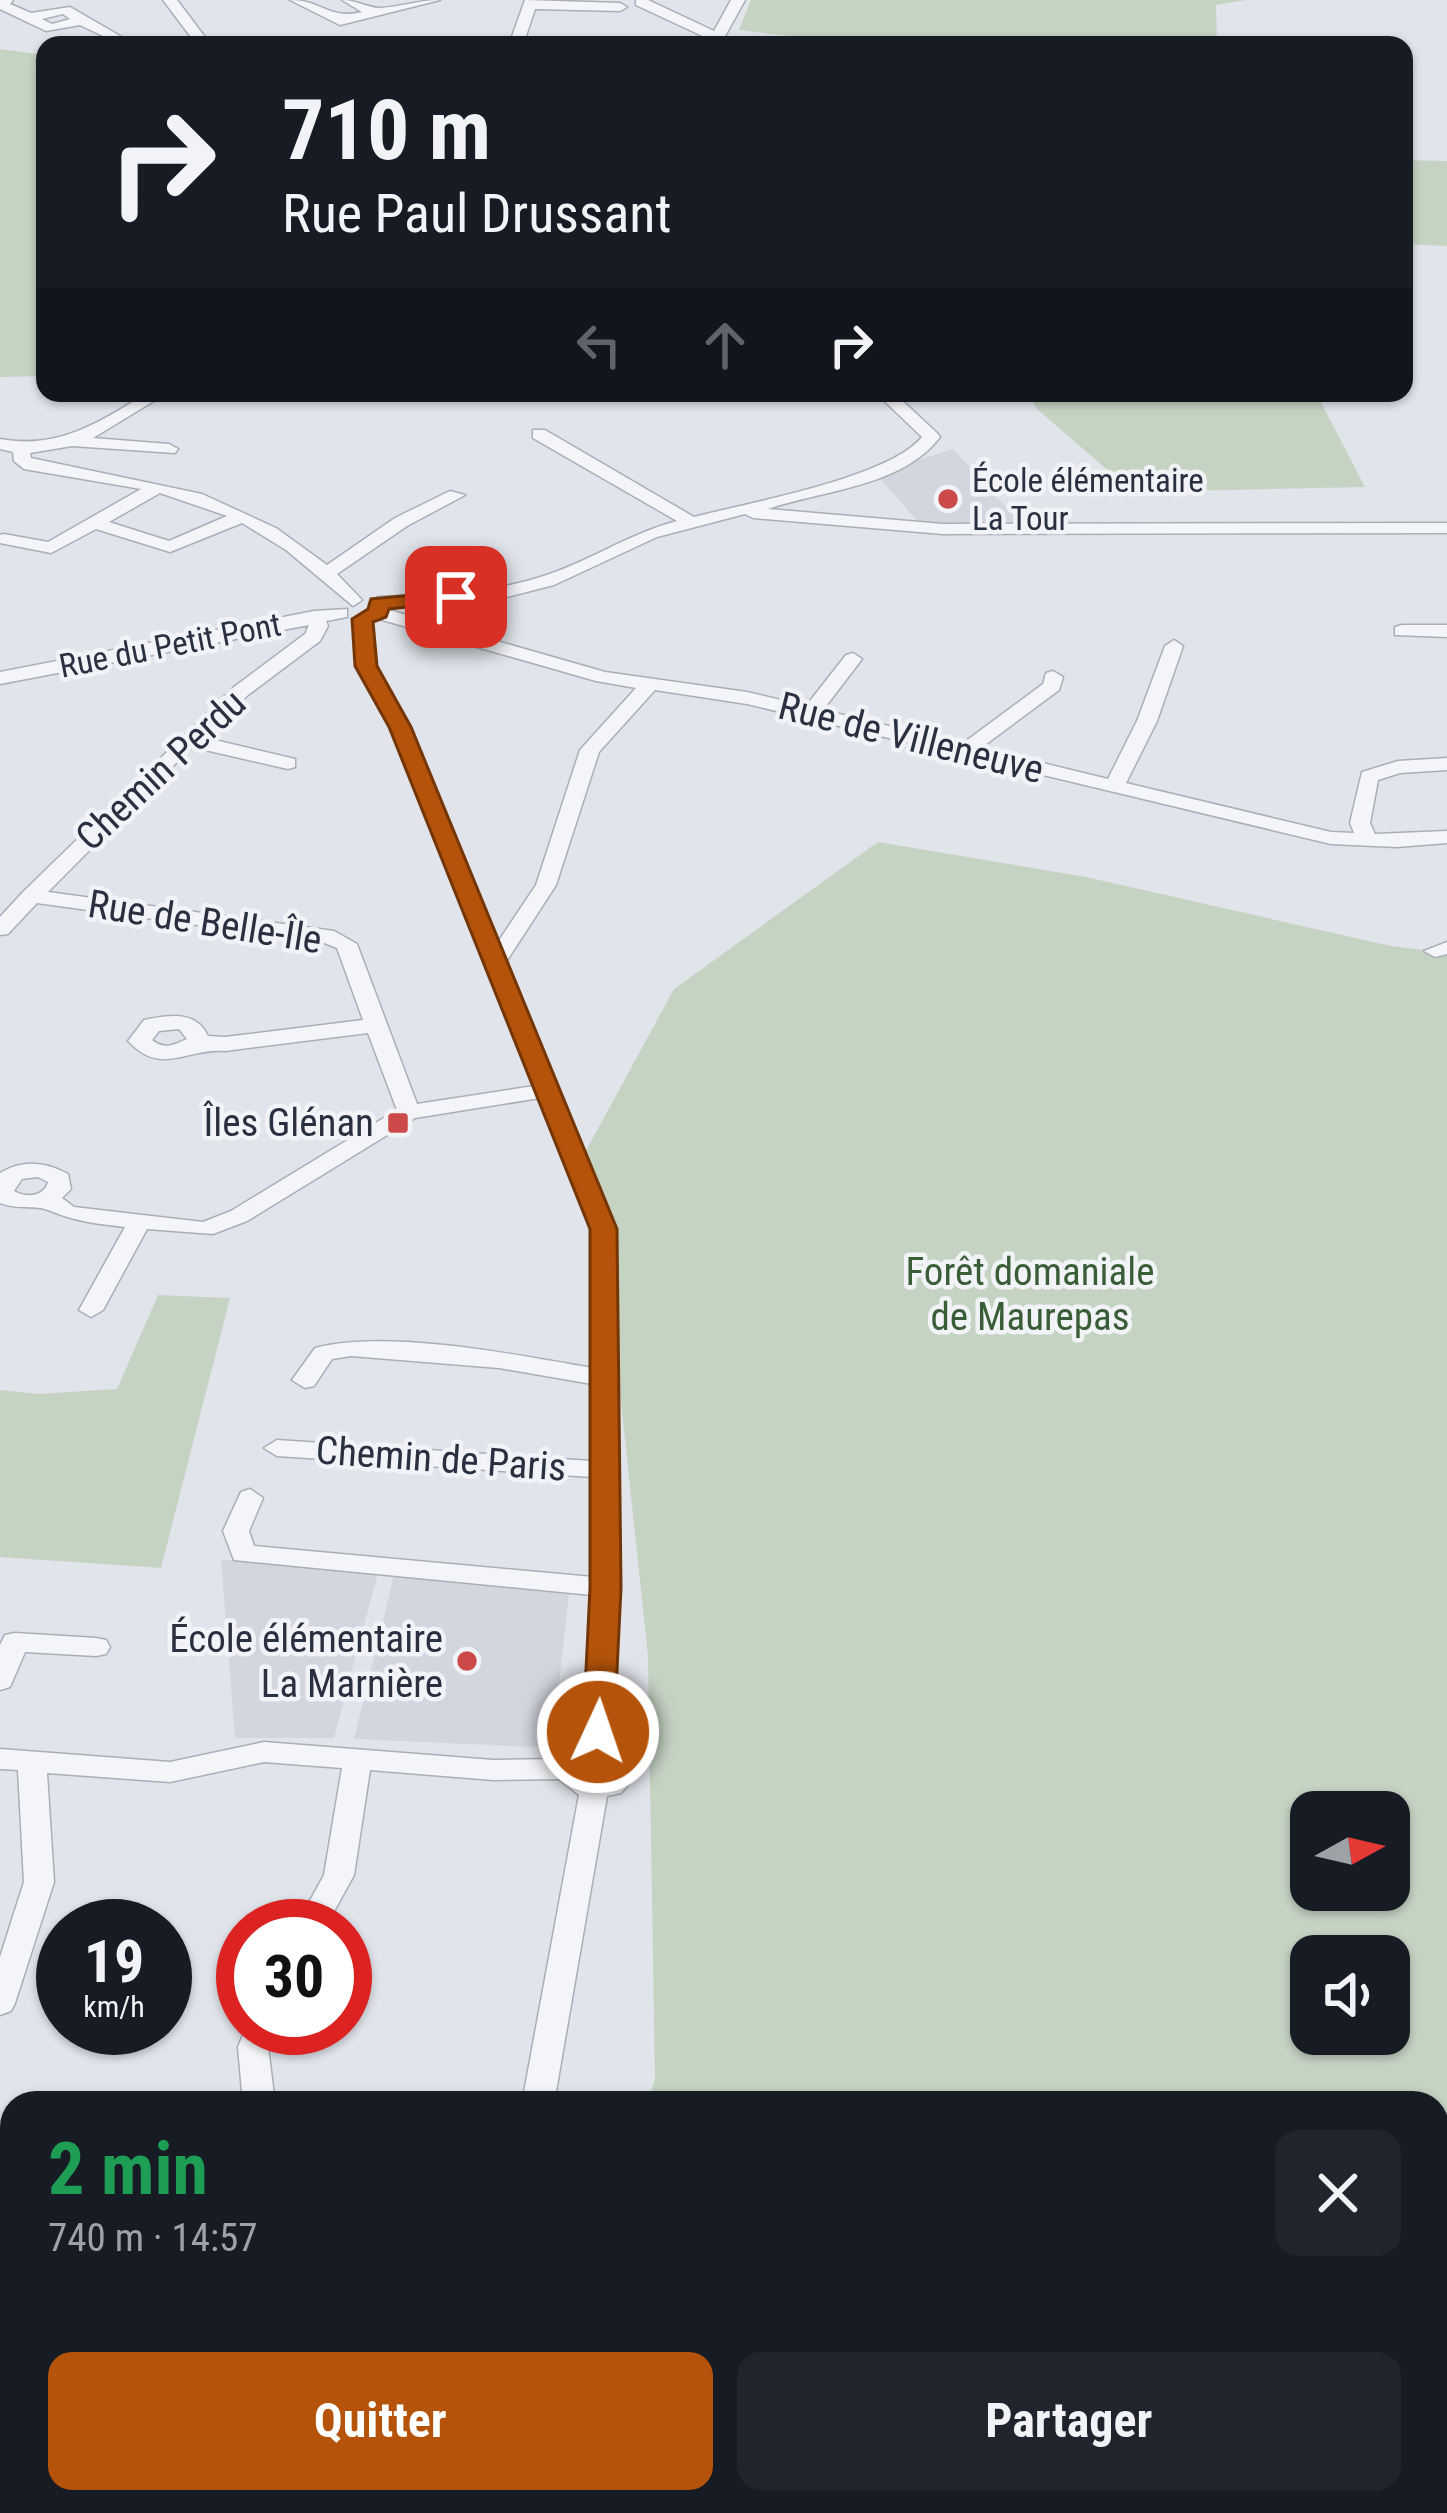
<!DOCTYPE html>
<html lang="fr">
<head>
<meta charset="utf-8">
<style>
  body { margin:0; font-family:"Roboto Condensed",sans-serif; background:#20242c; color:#f1f3f6; height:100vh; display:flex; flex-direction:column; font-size:45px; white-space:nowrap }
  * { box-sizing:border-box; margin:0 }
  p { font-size:39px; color:#9ea1a6 }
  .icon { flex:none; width:66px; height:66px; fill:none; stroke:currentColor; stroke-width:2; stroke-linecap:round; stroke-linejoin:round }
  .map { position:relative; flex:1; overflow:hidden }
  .drawer { position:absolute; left:0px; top:2091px; width:1449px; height:423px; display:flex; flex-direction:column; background:#171b24; border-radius:36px 36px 0 0; box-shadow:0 3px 9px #0004 }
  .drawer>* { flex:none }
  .hud { position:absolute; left:36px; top:36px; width:1377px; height:366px; border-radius:24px; box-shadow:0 3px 9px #0004; background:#171b24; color:#f1f3f6; overflow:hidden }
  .needle { width:78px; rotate:82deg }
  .fabs { position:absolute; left:1290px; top:1791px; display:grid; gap:24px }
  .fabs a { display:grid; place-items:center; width:120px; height:120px; border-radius:24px; background:#171b24; box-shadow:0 3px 9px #0004; font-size:60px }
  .speed { position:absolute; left:36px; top:1899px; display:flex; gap:24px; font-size:60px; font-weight:700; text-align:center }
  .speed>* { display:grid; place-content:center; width:156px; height:156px; border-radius:50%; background:#171b24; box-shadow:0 3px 9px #0004; line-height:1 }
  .speed small { font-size:30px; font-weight:400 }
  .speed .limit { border:18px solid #d22; background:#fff; color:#111 }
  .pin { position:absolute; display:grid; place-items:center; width:102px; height:102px; color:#fff; margin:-51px; border-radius:24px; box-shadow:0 6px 18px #0006 }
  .me { position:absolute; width:132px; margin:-66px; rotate:3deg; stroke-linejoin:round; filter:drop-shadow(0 0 9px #0008) }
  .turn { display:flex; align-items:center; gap:42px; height:252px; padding:0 48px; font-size:54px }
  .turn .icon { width:156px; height:156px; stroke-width:2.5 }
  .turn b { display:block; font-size:84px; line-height:102px }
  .lanes { display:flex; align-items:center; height:114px; padding:0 48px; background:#0003; justify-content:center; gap:60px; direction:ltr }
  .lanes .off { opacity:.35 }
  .round { display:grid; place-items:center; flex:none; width:126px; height:126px; border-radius:24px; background:#20242c }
  .headline { display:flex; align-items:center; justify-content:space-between; height:204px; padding:0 48px }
  h1 { font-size:72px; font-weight:700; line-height:90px; color:#1e9e55 }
  .action { display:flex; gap:24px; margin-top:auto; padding:24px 48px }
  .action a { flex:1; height:138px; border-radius:24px; background:#b45309; color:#fff; font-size:48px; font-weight:700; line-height:138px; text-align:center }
  .action a+a { background:#20242c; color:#f1f3f6 }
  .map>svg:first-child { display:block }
  .built { fill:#d4d6df }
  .green { fill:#c5d3c3; fill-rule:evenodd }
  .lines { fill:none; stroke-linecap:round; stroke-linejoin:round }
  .minor-casing { stroke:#aaaeb7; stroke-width:3 }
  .minor { fill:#f4f5f8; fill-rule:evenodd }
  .route { fill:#b45309; stroke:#753606; stroke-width:3 }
  .poi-dot { fill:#cc494a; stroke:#f1f3f7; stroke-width:4.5 }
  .labels { text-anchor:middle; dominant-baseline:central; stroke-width:9; stroke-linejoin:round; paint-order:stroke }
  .far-poi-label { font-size:33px; fill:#2a2f41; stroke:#f1f3f7; text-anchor:start }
  .far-street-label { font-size:33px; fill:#2a2f41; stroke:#f1f3f7 }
  .street-label { font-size:39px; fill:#2a2f41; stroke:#f1f3f7 }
  .poi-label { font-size:39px; fill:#2a2f41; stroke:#f1f3f7; text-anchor:end }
  .park-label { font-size:39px; fill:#395d37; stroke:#f1f3f7 }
</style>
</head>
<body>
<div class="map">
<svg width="1447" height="2513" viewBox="0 0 1447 2513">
  <rect width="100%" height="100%" fill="#e1e4ea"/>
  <!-- built -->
  <path class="built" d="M953 449 1022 525 920 524 876 474Z
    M221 1560 380 1565 334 1738H235Z
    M396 1567 570 1583 552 1748 354 1739Z"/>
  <!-- green -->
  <path class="green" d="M751 0H1246L1216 5 1217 45H831L825 40 739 30Z
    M0 49 45 55V376L0 377Z
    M1404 160 1447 161V246L1404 244Z
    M1026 393H1316L1365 487 1133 492 1037 409Z
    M878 842 1086 877 1391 946 1447 953V2513H511L515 2502H1437V2103H647L655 2079 648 1656 605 1251 581 1160 674 989ZM1311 1812H1389V1890H1311ZM1311 1956H1389V2034H1311Z
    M158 1295 230 1298 161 1568 0 1557V1390L39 1394 117 1389Z
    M12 2196V2329L0 2318V2205Z"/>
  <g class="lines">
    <defs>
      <path id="minor" d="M0 0H13L10 4 31 13 70 7 120 36 113 45H99L105 37 80 25 46 31 0 9ZM63 14 70 19 52 24 42 19Z
        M163 0H177L211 45H197Z
        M290 0C322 0 329 20 362 12L342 0C356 0 368 8 380 8 400 7 419 0 440 0L340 25Z
        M525 0 620 3 627 7 620 11 535 9 523 45H509Z
        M636 0H648L714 31 731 0H745L724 38 726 45H712L711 40 636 5Z
        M147 393H167L93 438 169 444 178 449 175 453 72 446 30 453 31 458 202 494 276 528 327 565 395 518 450 491 465 495 407 526 337 574 362 600 353 606 286 550 242 523 170 552 96 529 51 553 0 543V535L4 534 48 542 141 489 24 469 14 461 13 452 0 449V439C58 450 100 422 147 393ZM160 493 227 516 169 541 109 522Z
        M876 393H894L937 433 940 437C902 487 823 490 768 509L943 524 1447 523V533L943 534 753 518 745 514 657 537 554 585 491 601 382 608 605 672 747 692 806 706 846 655 853 653 862 659 823 710 962 744 1043 684 1046 673 1053 671 1063 677 1059 690 981 748 1108 779 1137 721 1165 646 1174 640 1183 646 1157 721 1126 783 1331 832 1354 833 1350 823 1362 772 1398 761 1447 758V770L1400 773 1378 780 1370 823 1375 834 1447 831V843L1397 847 1331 844 747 704 655 690 599 752 556 885 506 962 616 1229 619 1587 612 1743 629 1748 639 1772 621 1793 607 1796 554 2103H522L579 1795 559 1779 493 1780 370 1770 354 1875 326 1926H296L324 1875 342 1768 264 1762 170 1782 47 1773 54 1882 15 2003 11 2011 0 2015V1957L24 1882 18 1770 0 1769V1749L170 1762 264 1742 493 1760 559 1759 572 1746 584 1742 592 1595 234 1560 223 1531 241 1492 250 1489 263 1498 249 1531 254 1546 593 1577 592 1477 277 1456 264 1448 277 1440 592 1461V1384L499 1368 351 1356 332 1359 314 1386 305 1388 292 1380 315 1348C387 1329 518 1355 592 1368V1229L540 1098 415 1118 247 1221 213 1234 147 1229 103 1310 91 1317 79 1310 125 1227C92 1223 78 1222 48 1210 36 1205 17 1210 0 1203V1173C23 1159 46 1162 68 1174L71 1189 62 1198 74 1207 203 1222 231 1211 397 1110 368 1033 225 1051C185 1048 162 1077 128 1041L144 1020C169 1015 196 1010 208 1036L225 1037 363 1020 337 948 322 942 37 903 8 934 0 935V917L23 892 234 687 305 634 309 625 0 684V672L314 611 347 609V617L326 621 328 626 320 641 248 695 202 737 295 759V767L288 769 192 747 48 892 334 931 357 944 417 1104 534 1086 390 727 356 666 354 619 363 613 372 619 376 666 410 727 498 942 536 885 580 750 636 688 596 681 372 617 370 613 376 608 369 603 378 597C431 594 486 594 537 578 586 564 627 534 677 521L533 438V430H545L694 517C747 503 889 478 922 437ZM179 1029 187 1039C173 1045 165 1050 152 1040L159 1031ZM38 1177 48 1182C44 1197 26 1198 14 1191L22 1179ZM598 1759 607 1762 610 1770 604 1776 593 1777 585 1766Z
        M1402 625H1447V637L1395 635V627Z
        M1447 942V954L1435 957 1424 951Z
        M15 1633 96 1638 106 1640 110 1647 106 1654 96 1656 25 1652 10 1687 0 1690V1645L5 1635Z
        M246 2028H276L268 2047 275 2103H243L238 2047Z
        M12 2488V2502H33L28 2513H0V2490Z
        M218 2502H308L302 2513H212Z
        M360 2502H422L428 2513H366Z
        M454 2502H488L486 2513H452Z"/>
    </defs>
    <!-- minor casing -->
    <use href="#minor" class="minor-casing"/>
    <!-- minor -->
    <use href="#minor" class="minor"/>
  </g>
  <!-- route -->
  <path class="route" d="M456 591 466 597 463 601 389 609 386 617 373 622 377 666 411 727 617 1229 621 1588 614 1732 610 1740H587L583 1732 590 1588V1229L389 727 355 666 352 619 368 609 371 599Z"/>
  <!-- markers -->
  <g class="poi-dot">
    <circle cx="948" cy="499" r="12"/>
    <rect x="386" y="1111" width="24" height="24" rx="6"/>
    <circle cx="467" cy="1661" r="12"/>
  </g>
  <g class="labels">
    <!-- far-poi labels -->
    <g class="far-poi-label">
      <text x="972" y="480">École élémentaire<tspan x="972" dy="38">La Tour</tspan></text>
    </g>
    <!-- far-street labels -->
    <g class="far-street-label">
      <text transform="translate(170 645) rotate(-11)">Rue du Petit Pont</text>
    </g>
    <!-- street labels -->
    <g class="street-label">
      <text transform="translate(911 738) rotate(14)">Rue de Villeneuve</text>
      <text transform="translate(161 770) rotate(-43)">Chemin Perdu</text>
      <text transform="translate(205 922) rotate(9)">Rue de Belle-Île</text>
      <text transform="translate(441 1459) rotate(4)">Chemin de Paris</text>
    </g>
    <!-- poi labels -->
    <g class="poi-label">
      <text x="374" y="1123">Îles Glénan</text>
      <text x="443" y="1639">École élémentaire<tspan x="443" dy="45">La Marnière</tspan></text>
    </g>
    <!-- park labels -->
    <g class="park-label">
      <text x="1030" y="1272">Forêt domaniale<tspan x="1030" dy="45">de Maurepas</tspan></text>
    </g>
  </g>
</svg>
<div class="fabs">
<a><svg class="needle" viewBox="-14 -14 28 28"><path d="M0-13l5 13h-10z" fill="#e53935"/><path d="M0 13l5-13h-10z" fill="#9ea1a6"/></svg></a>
<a><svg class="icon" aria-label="sound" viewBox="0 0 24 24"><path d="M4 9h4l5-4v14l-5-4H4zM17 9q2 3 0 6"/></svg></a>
</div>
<div class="speed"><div>19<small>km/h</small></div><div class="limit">30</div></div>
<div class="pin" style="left:456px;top:597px;background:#d93025"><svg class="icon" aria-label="arrive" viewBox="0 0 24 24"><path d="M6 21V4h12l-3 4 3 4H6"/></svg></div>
<svg class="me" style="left:598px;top:1732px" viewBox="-20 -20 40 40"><circle r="17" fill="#b45309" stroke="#fff" stroke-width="3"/><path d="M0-11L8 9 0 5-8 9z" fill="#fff"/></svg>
<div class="hud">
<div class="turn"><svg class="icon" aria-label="right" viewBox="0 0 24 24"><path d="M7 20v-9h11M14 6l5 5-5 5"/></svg><div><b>710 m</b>Rue Paul Drussant</div></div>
<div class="lanes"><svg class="icon off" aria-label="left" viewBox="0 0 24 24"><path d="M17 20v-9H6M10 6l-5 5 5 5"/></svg><svg class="icon off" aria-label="ahead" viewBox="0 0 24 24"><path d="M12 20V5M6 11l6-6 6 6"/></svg><svg class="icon" aria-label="right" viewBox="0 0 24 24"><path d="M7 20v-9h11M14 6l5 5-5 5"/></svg></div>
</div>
<section class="drawer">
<div class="headline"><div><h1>2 min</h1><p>740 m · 14:57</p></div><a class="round"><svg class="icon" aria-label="close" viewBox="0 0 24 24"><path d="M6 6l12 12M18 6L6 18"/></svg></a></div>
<div class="action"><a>Quitter</a><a>Partager</a></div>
</section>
</div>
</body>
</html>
